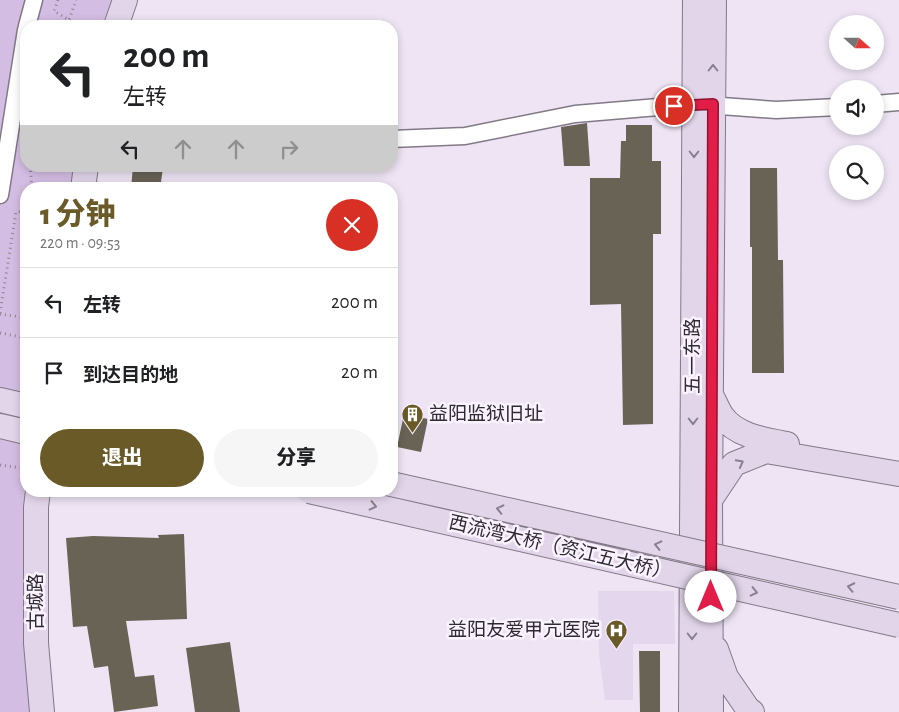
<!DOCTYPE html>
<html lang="zh">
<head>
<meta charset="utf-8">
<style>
  body { margin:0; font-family:"Alegreya Sans","Noto Sans SC",sans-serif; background:#f6f6f6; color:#202124; height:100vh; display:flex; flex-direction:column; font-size:19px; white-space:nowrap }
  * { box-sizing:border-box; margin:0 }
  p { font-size:16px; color:#757577 }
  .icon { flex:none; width:28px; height:28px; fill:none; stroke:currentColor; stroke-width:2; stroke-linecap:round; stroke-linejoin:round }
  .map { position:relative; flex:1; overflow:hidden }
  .side { position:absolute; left:20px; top:182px; width:378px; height:315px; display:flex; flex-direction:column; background:#fff; border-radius:20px; box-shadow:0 2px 8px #0003 }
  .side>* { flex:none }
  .top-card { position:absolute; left:20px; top:20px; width:378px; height:152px; border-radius:20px; box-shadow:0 2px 8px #0003; background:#fff; color:#202124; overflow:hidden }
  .needle { width:32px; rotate:111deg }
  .tools { position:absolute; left:829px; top:15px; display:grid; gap:10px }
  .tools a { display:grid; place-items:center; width:55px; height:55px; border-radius:50%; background:#fff; box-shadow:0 2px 8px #0003; font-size:25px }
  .pin { position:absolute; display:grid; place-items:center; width:42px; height:42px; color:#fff; margin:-21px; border:2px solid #fff; border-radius:50%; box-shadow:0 1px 5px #0007 }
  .me { position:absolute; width:55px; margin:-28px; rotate:0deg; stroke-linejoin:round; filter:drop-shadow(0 0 4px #0008) }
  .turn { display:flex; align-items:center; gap:18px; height:105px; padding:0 20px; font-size:22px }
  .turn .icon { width:65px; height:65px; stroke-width:2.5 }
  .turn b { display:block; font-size:35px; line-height:42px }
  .lanes { display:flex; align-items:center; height:48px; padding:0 20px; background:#0003; justify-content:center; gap:25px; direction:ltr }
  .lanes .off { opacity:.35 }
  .round { display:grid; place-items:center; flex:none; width:52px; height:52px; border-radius:26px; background:#f6f6f6 }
  .summary { display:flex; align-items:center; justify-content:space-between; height:85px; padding:0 20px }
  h1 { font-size:30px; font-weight:800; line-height:38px; color:#6a5a28 }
  .primary-button { display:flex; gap:10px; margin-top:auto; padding:10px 20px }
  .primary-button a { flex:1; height:58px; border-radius:30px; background:#6a5a28; color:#fff; font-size:20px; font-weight:800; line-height:58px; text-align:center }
  .primary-button a+a { background:#f6f6f6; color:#202124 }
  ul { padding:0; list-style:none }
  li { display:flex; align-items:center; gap:15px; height:70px; padding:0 20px; border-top:1px solid #e0e0e0 }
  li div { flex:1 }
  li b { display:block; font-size:19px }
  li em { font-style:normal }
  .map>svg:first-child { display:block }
  .built { fill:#e4d6ed }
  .green { fill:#d4bde3 }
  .building { fill:#686355 }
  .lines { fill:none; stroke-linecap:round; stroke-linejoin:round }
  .street-casing { stroke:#827987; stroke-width:19 }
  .secondary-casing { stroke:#827987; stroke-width:26 }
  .path { stroke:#8d8691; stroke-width:3; stroke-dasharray:1 4; stroke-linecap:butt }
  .street { stroke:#fff; stroke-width:16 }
  .secondary { stroke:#e2d5ea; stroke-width:24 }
  .secondary-bridge-casing { stroke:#827987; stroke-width:26; stroke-linecap:butt }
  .secondary-bridge { stroke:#e2d5ea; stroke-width:24 }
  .oneway { stroke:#88808e }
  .route-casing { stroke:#92132f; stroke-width:12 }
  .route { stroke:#e11d48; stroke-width:9 }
  .labels { text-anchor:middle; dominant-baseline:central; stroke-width:5; stroke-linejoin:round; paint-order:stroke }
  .street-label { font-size:19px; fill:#2e2b31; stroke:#faf2ff }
  .poi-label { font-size:19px; fill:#2e2b31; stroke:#faf2ff; text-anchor:start }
</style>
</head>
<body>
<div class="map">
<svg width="899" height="712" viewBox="0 0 899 712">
  <rect width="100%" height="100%" fill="#eee4f4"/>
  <!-- built -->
  <path class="built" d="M598 591H674L675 644H633V700H605L599 654Z"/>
  <!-- green -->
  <path class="green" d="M0 0H113L104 26H26V166H75L71 189H26V491L35 712H0Z"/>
  <!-- building -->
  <path class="building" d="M587 123 590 166H564L561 127Z
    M626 125H652V161H661V234H653V424L623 425 621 304 590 305V178H620L621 141H626Z
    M133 166 163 168 160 189H131Z
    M750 168H777L778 260H783L784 373H752V247H750Z
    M404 414 428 419 421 452 397 447Z
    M184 534 187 619 126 621 135 677 154 675 158 706 114 712 108 666 94 668 87 626 73 627 66 538 93 536 159 538 158 535Z
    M230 642 240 712H195L186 648Z
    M639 651H660V712H640Z"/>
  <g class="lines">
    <defs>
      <path id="street" d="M27 26 34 0
        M875 104 899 102
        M391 139 465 136 575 114 694 104 776 110 838 107
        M0 195 26 30"/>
      <path id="secondary" d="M116 26 125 0
        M83 189 86 166
        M711 395C715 402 718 410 722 416 736 436 765 440 787 444
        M0 400 26 406
        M0 426 26 432
        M38 491 36 507V643L42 712
        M710 500 734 464 766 451 899 474
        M716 649 726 677 748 709 752 712
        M691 712 695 0
        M711 712 710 500 714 0"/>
    </defs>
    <!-- street casing -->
    <use href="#street" class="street-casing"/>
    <!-- secondary casing -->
    <use href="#secondary" class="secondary-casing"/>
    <!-- path -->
    <path class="path" d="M58 0 54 11 69 20 76 0
      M66 26 69 20
      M30 166 32 189
      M0 313 16 212 26 211
      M0 314 21 317 26 280
      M0 333 26 338
      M0 465 22 468"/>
    <!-- street -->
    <use href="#street" class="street"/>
    <!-- secondary -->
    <use href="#secondary" class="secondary"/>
    <defs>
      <path id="secondary-bridge" d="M391 484 899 597
        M309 491 899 625"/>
    </defs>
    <!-- secondary-bridge casing -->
    <use href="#secondary-bridge" class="secondary-bridge-casing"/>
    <!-- secondary-bridge -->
    <use href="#secondary-bridge" class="secondary-bridge"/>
  </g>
  <!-- one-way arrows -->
  <defs><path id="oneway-chevron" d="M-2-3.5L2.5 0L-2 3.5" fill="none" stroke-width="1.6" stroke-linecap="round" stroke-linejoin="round" transform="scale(1.25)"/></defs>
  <g class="oneway">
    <use href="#oneway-chevron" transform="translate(713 68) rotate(-90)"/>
    <use href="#oneway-chevron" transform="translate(694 154) rotate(90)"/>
    <use href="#oneway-chevron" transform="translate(693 421) rotate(90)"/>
    <use href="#oneway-chevron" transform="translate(740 463) rotate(-28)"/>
    <use href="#oneway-chevron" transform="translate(373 506) rotate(13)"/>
    <use href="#oneway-chevron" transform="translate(500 509) rotate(-167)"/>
    <use href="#oneway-chevron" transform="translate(658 545) rotate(-167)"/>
    <use href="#oneway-chevron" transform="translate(851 587) rotate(-168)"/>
    <use href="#oneway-chevron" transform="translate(754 592) rotate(13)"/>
    <use href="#oneway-chevron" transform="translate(692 636) rotate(90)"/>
  </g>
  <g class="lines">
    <defs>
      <path id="route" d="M674 106 713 104 711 597"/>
    </defs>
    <!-- route casing -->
    <use href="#route" class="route-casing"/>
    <!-- route -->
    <use href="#route" class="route"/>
  </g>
  <!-- icons -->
  <defs>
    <symbol id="building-pin" viewBox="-11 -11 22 30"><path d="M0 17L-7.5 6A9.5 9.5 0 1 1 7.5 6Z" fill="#6a5a28" stroke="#faf2ff"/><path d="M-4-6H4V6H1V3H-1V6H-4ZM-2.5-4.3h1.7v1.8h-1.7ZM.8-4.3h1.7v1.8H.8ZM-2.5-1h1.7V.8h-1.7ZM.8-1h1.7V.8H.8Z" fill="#fff"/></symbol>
    <symbol id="hospital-pin" viewBox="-11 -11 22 30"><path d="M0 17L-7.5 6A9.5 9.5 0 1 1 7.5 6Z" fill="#6a5a28" stroke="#faf2ff"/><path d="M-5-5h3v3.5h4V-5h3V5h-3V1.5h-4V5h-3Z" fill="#fff"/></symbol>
  </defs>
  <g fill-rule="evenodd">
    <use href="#building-pin" x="400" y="402" width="25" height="34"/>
    <use href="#hospital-pin" x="604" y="618" width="25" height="34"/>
  </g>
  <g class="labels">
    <!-- street labels -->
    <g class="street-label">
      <text transform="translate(693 356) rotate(-90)">五一东路</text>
      <text transform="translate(560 548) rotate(13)">西流湾大桥（资江五大桥）</text>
      <text transform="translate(36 602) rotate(-90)">古城路</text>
    </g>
    <!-- poi labels -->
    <g class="poi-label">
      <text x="429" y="414">益阳监狱旧址</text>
      <text x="600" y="630" text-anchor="end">益阳友爱甲亢医院</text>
    </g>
  </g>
</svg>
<div class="tools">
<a><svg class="needle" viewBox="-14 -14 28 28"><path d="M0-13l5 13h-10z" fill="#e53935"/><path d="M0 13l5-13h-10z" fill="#757577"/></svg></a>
<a><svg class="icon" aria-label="sound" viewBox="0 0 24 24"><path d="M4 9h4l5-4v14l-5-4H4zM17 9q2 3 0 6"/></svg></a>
<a><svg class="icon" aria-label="search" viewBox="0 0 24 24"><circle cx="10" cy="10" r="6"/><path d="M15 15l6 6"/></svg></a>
</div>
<div class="pin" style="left:674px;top:106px;background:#d93025"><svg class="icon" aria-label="arrive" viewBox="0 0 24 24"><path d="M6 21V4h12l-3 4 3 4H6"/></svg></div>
<svg class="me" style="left:711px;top:597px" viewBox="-20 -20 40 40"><circle r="19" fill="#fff"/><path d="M0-13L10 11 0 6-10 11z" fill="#e11d48"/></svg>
<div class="top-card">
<div class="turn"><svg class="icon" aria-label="left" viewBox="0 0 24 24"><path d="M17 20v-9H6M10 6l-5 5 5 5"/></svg><div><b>200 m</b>左转</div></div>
<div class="lanes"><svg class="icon" aria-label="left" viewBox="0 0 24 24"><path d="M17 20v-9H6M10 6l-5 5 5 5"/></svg><svg class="icon off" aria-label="ahead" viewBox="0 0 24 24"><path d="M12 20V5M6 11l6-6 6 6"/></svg><svg class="icon off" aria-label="ahead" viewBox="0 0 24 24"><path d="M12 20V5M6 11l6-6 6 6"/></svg><svg class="icon off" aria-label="right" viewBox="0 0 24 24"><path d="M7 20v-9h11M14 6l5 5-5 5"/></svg></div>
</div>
<section class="side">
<div class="summary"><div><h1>1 分钟</h1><p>220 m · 09:53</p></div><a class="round" style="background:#d93025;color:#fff"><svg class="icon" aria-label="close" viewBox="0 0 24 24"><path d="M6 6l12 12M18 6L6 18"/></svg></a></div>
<ul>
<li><svg class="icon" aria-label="left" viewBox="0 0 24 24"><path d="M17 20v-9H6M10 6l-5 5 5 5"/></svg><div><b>左转</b></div><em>200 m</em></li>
<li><svg class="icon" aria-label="arrive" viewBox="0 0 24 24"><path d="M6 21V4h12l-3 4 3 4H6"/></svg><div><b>到达目的地</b></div><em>20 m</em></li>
</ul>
<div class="primary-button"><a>退出</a><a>分享</a></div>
</section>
</div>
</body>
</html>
